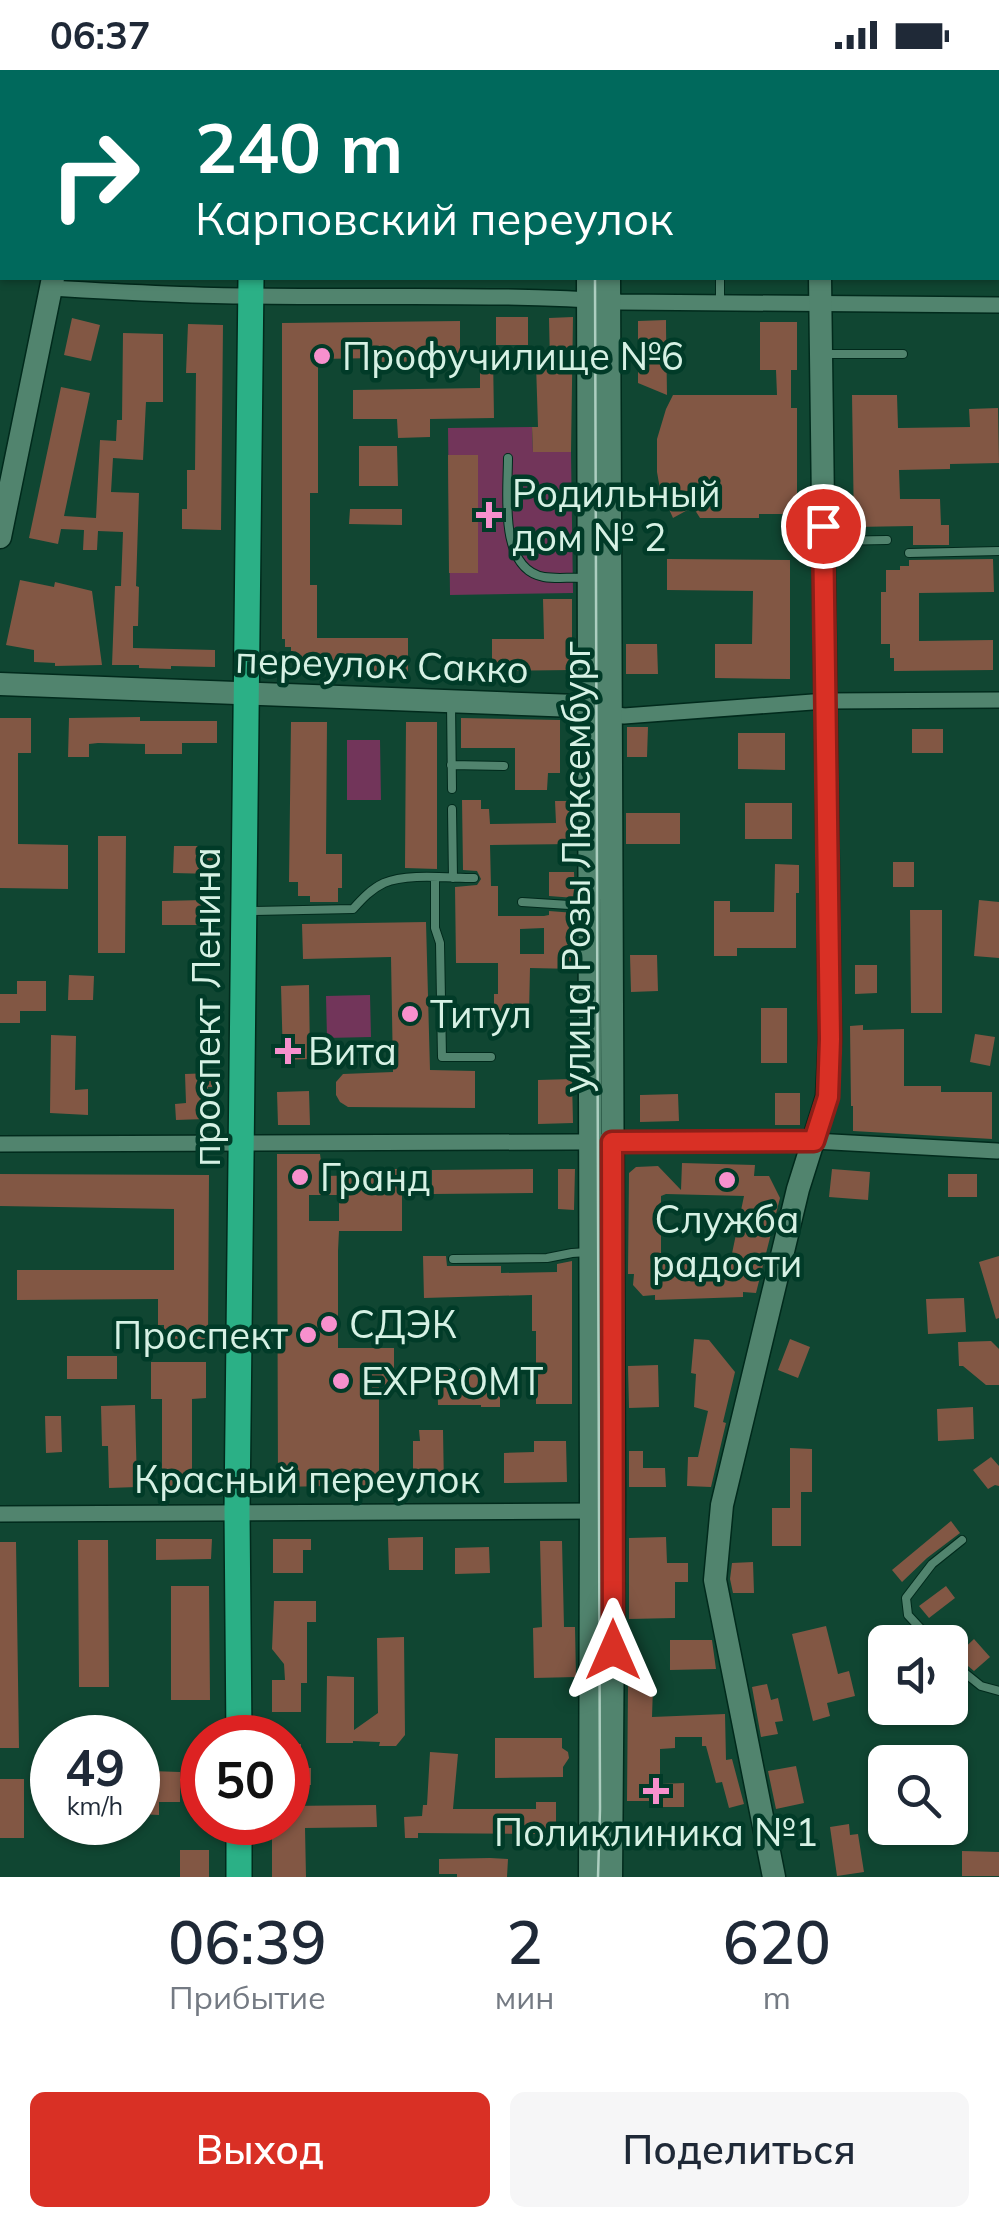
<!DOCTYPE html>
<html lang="ru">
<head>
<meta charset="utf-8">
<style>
  body { margin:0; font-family:Mulish,sans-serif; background:#f6f6f7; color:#1f2937; height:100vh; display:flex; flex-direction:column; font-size:38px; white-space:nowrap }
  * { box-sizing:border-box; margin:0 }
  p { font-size:32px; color:#747a83 }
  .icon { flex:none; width:55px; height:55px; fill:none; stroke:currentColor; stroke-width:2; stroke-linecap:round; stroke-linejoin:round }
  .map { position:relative; height:1807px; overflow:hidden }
  .panel { display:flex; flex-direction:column; background:#fff; flex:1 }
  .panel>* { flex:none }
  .banner { position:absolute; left:0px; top:0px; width:1000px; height:210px; box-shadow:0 2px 8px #0004; background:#00695c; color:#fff; overflow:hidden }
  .controls { position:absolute; left:868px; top:1555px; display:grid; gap:20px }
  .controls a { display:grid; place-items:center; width:100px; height:100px; border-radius:15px; background:#fff; box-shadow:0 2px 8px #0004; font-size:50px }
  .speed { position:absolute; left:30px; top:1645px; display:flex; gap:20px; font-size:50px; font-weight:700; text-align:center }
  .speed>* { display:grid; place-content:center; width:130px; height:130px; border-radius:50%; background:#fff; box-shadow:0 2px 8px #0004; line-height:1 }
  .speed small { font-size:25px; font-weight:400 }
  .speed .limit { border:15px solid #d22; background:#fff; color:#111 }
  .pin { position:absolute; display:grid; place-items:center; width:85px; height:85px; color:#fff; margin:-42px; border:5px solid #fff; border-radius:50%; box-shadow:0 2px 10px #0007 }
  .me { position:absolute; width:110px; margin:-55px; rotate:0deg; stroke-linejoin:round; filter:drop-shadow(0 0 8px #0008) }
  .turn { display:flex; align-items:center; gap:35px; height:210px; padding:0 30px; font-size:45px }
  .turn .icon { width:130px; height:130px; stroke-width:2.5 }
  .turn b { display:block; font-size:70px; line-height:85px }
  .eta { display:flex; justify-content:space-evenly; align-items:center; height:170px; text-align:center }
  .eta b { font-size:60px; font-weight:600; line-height:70px }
  .cta { display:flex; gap:20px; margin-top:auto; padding:20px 30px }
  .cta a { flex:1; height:115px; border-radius:15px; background:#d93025; color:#fff; font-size:40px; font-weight:600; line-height:115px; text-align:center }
  .cta a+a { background:#f6f6f7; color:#1f2937 }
  .status { display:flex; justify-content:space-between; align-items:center; height:70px; padding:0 50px; background:#fff; direction:ltr }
  .status svg { height:28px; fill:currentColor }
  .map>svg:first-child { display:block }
  .green { fill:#72355a }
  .building { fill:#825744; fill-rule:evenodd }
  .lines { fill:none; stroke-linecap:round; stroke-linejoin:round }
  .lane-casing { stroke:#012a1c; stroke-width:10 }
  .street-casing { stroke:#012a1c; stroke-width:18 }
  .secondary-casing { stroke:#012a1c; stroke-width:25 }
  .primary-casing { stroke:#012a1c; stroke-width:28 }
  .lane { stroke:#51846e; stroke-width:8 }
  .street { stroke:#51846e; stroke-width:15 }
  .secondary { stroke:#51846e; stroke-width:22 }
  .primary { stroke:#2bb086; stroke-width:25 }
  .tram { stroke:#adcec0; stroke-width:2.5 }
  .route-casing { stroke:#8d1f18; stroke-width:25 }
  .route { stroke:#d93025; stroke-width:18 }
  .poi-dot { fill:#f790cd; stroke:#013b28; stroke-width:4 }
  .labels { text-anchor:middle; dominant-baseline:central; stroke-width:9; stroke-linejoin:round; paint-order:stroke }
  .poi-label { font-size:38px; fill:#d6f1e4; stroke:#013b28; text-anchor:start }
  .street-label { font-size:38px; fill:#d6f1e4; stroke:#013b28 }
</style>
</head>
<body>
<div class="status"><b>06:37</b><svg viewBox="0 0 49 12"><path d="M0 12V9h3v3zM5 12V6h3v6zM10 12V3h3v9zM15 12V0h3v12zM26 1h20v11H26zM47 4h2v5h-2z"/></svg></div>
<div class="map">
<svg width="999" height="1807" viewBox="0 0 999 1807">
  <rect width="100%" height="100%" fill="#104632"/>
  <!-- green -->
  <path class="green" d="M532 357 533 382H571L573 523 450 525 448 358Z
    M347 670H380L381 730H347Z
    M370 925 371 967 327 968 326 926Z"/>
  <!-- building -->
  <path class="building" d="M496 247H528V275H496Z
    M573 247 571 382H533L532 357H538L536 294H550L549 248Z
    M72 248 100 255 91 291 64 285Z
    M666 250V257L667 325 638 313V251Z
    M460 251V291L379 292V288L318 289V423H310V515H317V568H408V602H339V599H308V597H294V584H291V577H285V569H282V253Z
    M760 252H797V300H791V338H797V444H759V448H700L693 437 673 448 660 419 657 402V369L666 339 673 325H777L776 300H760Z
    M188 254 223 255 221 460 182 459V439H187V400H195L196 303H186Z
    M123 263 163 264V332H146L143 390 113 388 111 422 139 423 136 516 139 517 138 556H133V578L215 580V597L171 596V599L139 598V595H112L115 516H121L123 462 98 461 97 480H83L84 460 61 459 58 474 29 468 61 317 90 323 64 446 96 448 100 370 116 371 117 350H122Z
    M493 285 494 348 430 349V367L398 368 397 349H353V320L480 318V286Z
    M852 325H897L898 358 970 357 969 339 998 338 999 393 950 394V399L899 400 900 429H940L941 455H949V475H913V456L854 457Z
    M359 376H397L398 416H359Z
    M448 385H478V503H449Z
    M350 439H402V455L349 454Z
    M667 489 790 490V609L715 608V574H752L753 521 667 520Z
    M993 489 994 522 919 523V571L993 570V600L894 601V588H890V574H881V522H886V500H900V496H909V490Z
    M20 510 54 517 55 512 92 521 102 595 55 596V593L34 592V580L6 575Z
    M543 529H572V600L492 601V569H544Z
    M626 574H657L658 604H626Z
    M140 647V651H217V673H182V684H145V674L98 673 89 674V687H68L69 648Z
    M0 648H31V683H18V774L68 775V819L0 818Z
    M461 648 560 650V703H548L547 720H515V678H461Z
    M291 652H327L326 784H342V818H338V832H310V826H298V812H289Z
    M406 652H437V799L405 798Z
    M627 657H648L647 687H627Z
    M912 659H943V683H912Z
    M738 663H785V700L738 699Z
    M462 730H481V739H489L490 754 556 753 555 731H574V774L490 775 491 816H498V846H544L549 845V841L575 843V899L530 898 529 944H494V924H498V893H456L455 817 477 815 481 809 477 801 463 800ZM544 858V884H520V859Z
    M745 733H792V769H745Z
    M626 743H680V774H626Z
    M98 766H126L125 883H98Z
    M174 776H215V804L173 803Z
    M893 792H914V817H893Z
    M775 794 799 795V823H796V878H737V886H714V831H730V842H774Z
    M549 802H574L575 828 549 826Z
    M204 830V855H162V831Z
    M979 830 999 832V888L974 886Z
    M910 840H942V943H911Z
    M426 852 430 1000 475 1001V1038L348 1037 340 1032 336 1025V1012L343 1004 393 1002 391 887 303 889 302 854Z
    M630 885H657L658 921 631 922Z
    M855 895H877V923L855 924Z
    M69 905 94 906 93 930H68Z
    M17 911H46V941H20V953H0V924H17Z
    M309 915 310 989 283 990 281 916Z
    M761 938H787V993H761Z
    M863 955V960L904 959V1016H941V1022H992V1069L853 1061V1036H851L850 956Z
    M975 964 995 967 990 996 970 992Z
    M51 965 76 966 75 1020 88 1019V1045L50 1043Z
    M212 1003V1017H208L209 1037H205V1049L176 1050 175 1034 186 1033 185 1004Z
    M572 1009 573 1053 538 1054V1010Z
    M309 1021 310 1055H278L277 1022Z
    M775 1023H800V1055H775Z
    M678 1024 679 1051 640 1052V1025Z
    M277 1084H320L323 1106 374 1105V1099H402V1161H339L338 1181V1278H394V1314L379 1315V1415L278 1417ZM309 1125H339V1151H309Z
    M682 1093 755 1095 754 1106H769L780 1128 756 1223 743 1222V1227L655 1230V1225L643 1226 633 1215 634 1204H628L629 1103 636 1097 658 1096 681 1120ZM666 1124 744 1126 730 1193 661 1192V1126Z
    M533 1099V1123L432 1124V1100Z
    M558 1099H575L574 1140 558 1139Z
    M832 1099 870 1102 868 1130 829 1127Z
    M0 1104 209 1105 208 1269H169V1261H164V1255H158V1229L17 1230V1200H174V1139L0 1136Z
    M948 1104H977V1127H948Z
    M423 1186H446L447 1196H501V1203L557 1202V1194L572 1191V1334H536V1261H532V1225L424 1228Z
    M999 1186V1248L996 1249 979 1192Z
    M964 1228 966 1262 928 1264 926 1229Z
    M694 1269 709 1270 735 1302 723 1352 726 1353 711 1417 687 1416 688 1387H698L708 1341 694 1337 696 1304 691 1303Z
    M790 1269 810 1277 798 1308 778 1300Z
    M991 1271 999 1279V1315H986L963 1296H959L958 1272Z
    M67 1286H117V1309H67Z
    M151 1292H206V1328L192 1329V1420H162V1329H151Z
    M658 1295 659 1337 629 1338 628 1296Z
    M437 1299H464V1304L500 1303V1337H481V1335H438Z
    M135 1335 137 1417 109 1418 108 1376H102L101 1336Z
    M973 1337 974 1369 938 1371 937 1339Z
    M45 1346H61L62 1382 46 1383Z
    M419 1360H443L444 1417 418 1418V1410H413V1371H420Z
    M534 1371H566L567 1412 504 1413V1383L534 1382Z
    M790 1378 812 1379V1422H801V1476H772V1438H790Z
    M629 1381H643V1398H665L666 1417H629Z
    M991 1387 999 1396V1416L995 1415 988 1419 973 1400Z
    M951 1451 960 1463 927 1488 902 1512 892 1500Z
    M423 1467V1500H389L388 1468Z
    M666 1467 667 1493H688V1512H675V1548L629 1549V1468Z
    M156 1469H212L211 1489 156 1490Z
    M273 1469H311V1480H303V1503H273Z
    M78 1470H108L109 1617H79Z
    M540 1471H562L564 1557H575L576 1607 534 1608 533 1558 542 1557Z
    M0 1472H16L19 1678H0Z
    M489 1477 490 1503 455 1504V1478Z
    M753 1492 754 1523H733L730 1509 732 1493Z
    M171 1516H209L210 1630H171Z
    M946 1516 955 1528 929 1548 919 1536Z
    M274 1531H316V1552H307V1613H301V1642H272V1610H285L284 1594 272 1579Z
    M826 1556 838 1604 849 1601 855 1626 827 1633 830 1646 813 1651 792 1564Z
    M404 1567 405 1665 396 1676H379L380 1672 353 1671V1673H326L327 1606 354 1607V1660L378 1643 377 1568Z
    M974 1569 990 1587 974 1601 956 1586Z
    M670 1570H712L716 1599 670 1600Z
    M767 1614 771 1630 778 1628 783 1651 775 1652 778 1664 761 1667 752 1617Z
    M628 1616 653 1617 652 1647 725 1644 726 1690 732 1689 744 1734 729 1738 722 1712 716 1713 706 1676H702V1667H675V1678L660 1679V1714L684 1713V1737H663V1735H649V1731H627Z
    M495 1668H562V1678L568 1682 569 1688 563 1697V1707L495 1708Z
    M288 1674H301V1698H311V1715H288Z
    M430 1682 458 1684 453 1739H536V1732H556V1764L418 1763V1768H405L404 1747 422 1746 423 1735H427Z
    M796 1696 804 1733 776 1739 768 1701Z
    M151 1701 180 1702V1732H159V1745L138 1744V1715H151Z
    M0 1709H24V1768H0Z
    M376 1735 377 1757 305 1758 306 1807H272V1752H288V1736Z
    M849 1754 850 1765 858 1764 864 1802 837 1806 830 1757Z
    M180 1780H209V1807H180Z
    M962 1781 999 1782V1806H962Z
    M490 1788 508 1789 507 1807H457V1804H439V1789Z"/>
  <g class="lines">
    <defs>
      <path id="lane" d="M720 208V233
        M825 284H903
        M508 388C508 422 498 499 544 507 556 509 571 507 584 508
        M827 471 887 470
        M909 483 999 481
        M451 633 452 719
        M451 695 504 696
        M452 739 453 808
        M435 808V858L440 873 442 987H491
        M522 832 585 836
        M249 841 353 839C362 829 371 819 384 813 407 803 448 808 474 808
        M453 1189 547 1188 572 1183 588 1182
        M933 1572 908 1545 906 1528 932 1494 962 1470
        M950 1591 981 1616 999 1621"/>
      <path id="street" d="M51 218C118 222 185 226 251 226 374 228 498 223 620 232L999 235
        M611 644 624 646 826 631 999 630
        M0 1074 814 1071 997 1081
        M0 1444 596 1441"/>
      <path id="secondary" d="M587 0V2
        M606 0V2
        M85 2V0
        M820 2V0
        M588 208 591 1425 590 1807
        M609 208 614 1425 611 1807
        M0 467 53 208
        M0 614 576 636 603 642
        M774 1807 715 1510 722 1435 798 1119 827 1027 830 969 820 208"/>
      <path id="primary" d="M254 2V0
        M239 1668 237 1441 251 208
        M239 1752V1807"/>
    </defs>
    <!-- lane casing -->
    <use href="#lane" class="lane-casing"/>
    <!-- street casing -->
    <use href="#street" class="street-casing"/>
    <!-- secondary casing -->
    <use href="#secondary" class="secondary-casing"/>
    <!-- primary casing -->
    <use href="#primary" class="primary-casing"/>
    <!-- lane -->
    <use href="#lane" class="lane"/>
    <!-- street -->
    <use href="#street" class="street"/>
    <!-- secondary -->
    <use href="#secondary" class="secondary"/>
    <!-- primary -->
    <use href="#primary" class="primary"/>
    <!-- tram -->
    <path class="tram" d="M592 0V2
      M702 2 703 0
      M595 208 600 1739 598 1807"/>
  </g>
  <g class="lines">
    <defs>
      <path id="route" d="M613 1580 612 1072 814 1071 828 1027 830 969 823 456"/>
    </defs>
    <!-- route casing -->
    <use href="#route" class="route-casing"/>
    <!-- route -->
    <use href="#route" class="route"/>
  </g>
  <!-- markers -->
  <g class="poi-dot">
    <circle cx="322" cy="286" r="10"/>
    <path d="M484 430h10v10h10v10h-10v10h-10v-10h-10v-10h10z"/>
    <circle cx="410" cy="944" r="10"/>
    <path d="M283 966h10v10h10v10h-10v10h-10v-10h-10v-10h10z"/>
    <circle cx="300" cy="1107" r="10"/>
    <circle cx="727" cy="1110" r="10"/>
    <circle cx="329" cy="1254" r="10"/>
    <circle cx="308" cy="1265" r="10"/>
    <circle cx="341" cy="1311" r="10"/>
    <path d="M651 1706h10v10h10v10h-10v10h-10v-10h-10v-10h10z"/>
  </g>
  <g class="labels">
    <!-- poi labels -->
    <g class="poi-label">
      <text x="342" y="286">Профучилище №6</text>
      <text x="512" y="423">Родильный<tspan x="512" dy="44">дом № 2</tspan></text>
      <text x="430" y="944">Титул</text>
      <text x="308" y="981">Вита</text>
      <text x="320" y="1107">Гранд</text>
      <text x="727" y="1149" text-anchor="middle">Служба<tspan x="727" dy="44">радости</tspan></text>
      <text x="349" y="1254">СДЭК</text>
      <text x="288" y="1265" text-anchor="end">Проспект</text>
      <text x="361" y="1311">EXPROMT</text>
      <text x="656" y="1762" text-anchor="middle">Поликлиника №1</text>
    </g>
    <!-- street labels -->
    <g class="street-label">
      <text transform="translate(382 594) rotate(2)">переулок Сакко</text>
      <text transform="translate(576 797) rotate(-90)">улица Розы Люксембург</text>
      <text transform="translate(206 937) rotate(-90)">проспект Ленина</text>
      <text x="307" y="1409">Красный переулок</text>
    </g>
  </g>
</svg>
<div class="controls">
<a><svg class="icon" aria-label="sound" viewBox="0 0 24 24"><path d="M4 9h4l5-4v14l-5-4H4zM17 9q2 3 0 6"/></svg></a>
<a><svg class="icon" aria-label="search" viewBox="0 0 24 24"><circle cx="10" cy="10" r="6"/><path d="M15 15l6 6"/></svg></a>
</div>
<div class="speed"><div>49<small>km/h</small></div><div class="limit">50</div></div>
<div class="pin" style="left:823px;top:456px;background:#d93025"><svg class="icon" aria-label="arrive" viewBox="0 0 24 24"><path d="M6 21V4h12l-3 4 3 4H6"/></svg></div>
<svg class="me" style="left:613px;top:1580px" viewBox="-20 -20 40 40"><path d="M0-17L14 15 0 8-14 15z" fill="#d93025" stroke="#fff" stroke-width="4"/></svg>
<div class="banner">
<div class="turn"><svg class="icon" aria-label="right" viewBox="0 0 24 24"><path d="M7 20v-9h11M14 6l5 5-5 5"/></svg><div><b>240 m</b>Карповский переулок</div></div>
</div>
</div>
<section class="panel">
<div class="eta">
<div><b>06:39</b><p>Прибытие</p></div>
<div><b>2</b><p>мин</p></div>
<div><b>620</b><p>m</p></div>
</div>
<div class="cta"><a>Выход</a><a>Поделиться</a></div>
</section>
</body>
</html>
